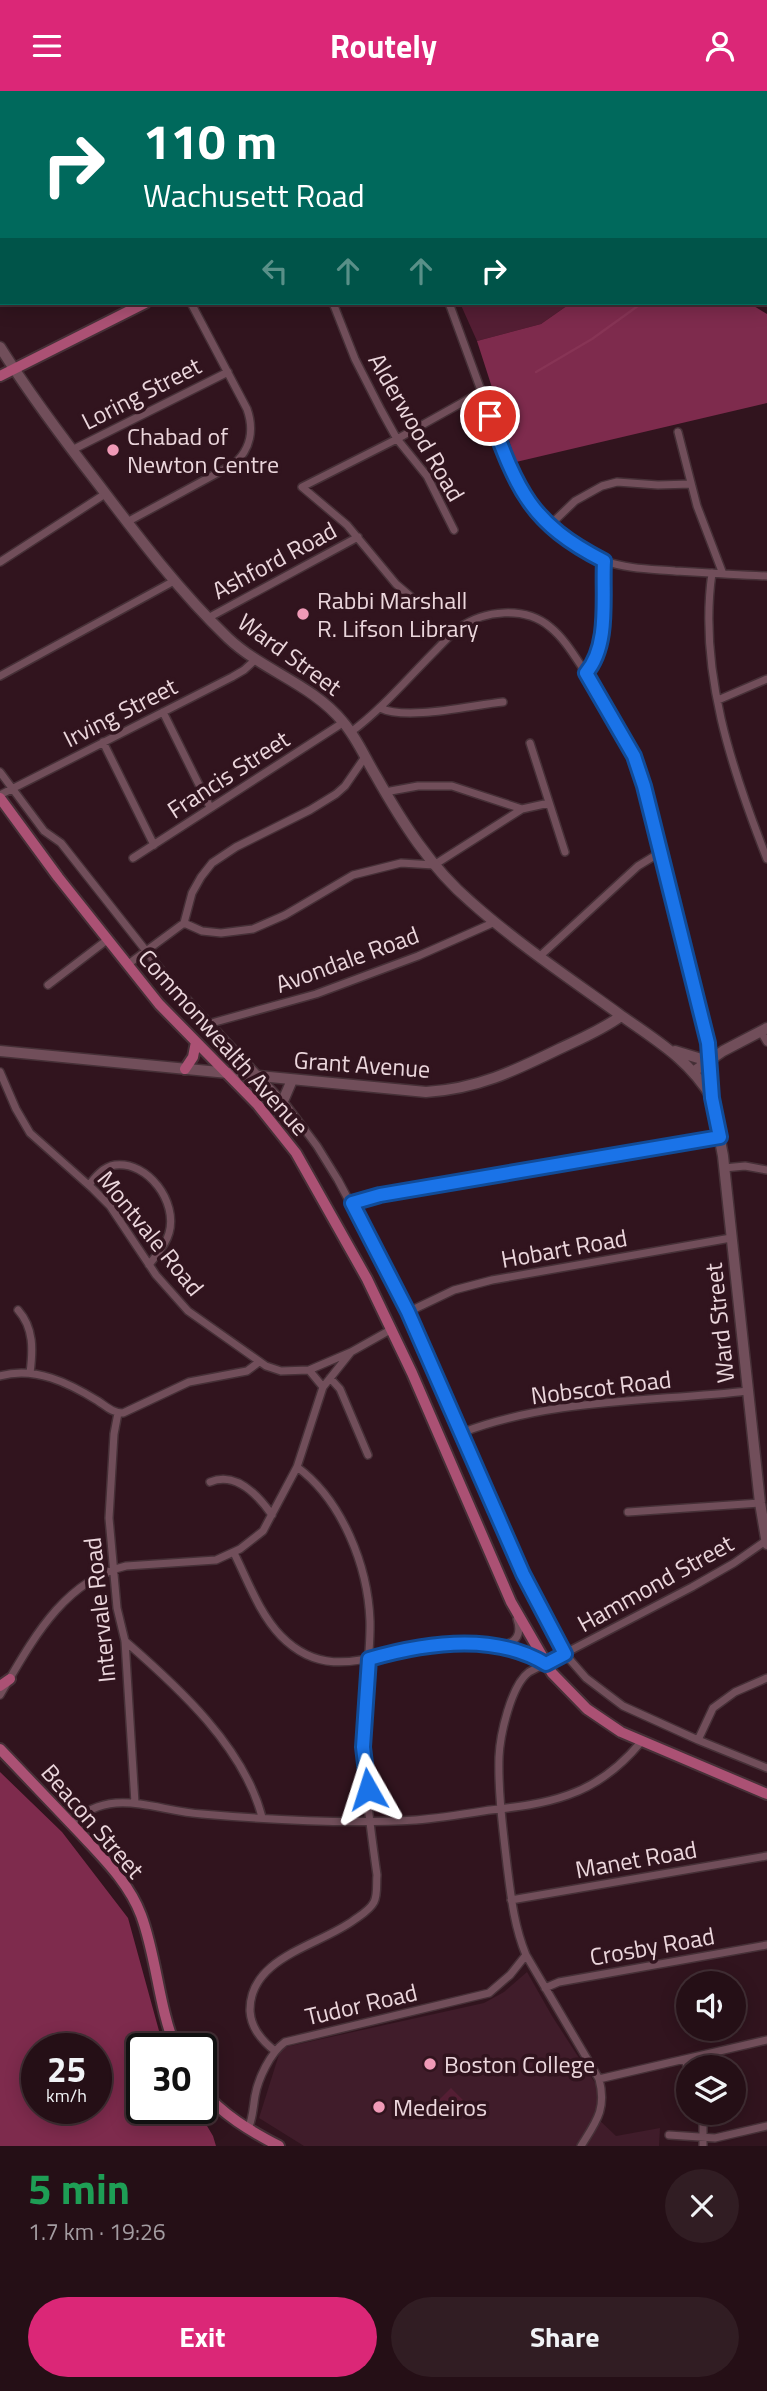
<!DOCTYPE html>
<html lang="en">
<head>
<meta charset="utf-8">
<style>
  body { margin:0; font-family:"Titillium Web",sans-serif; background:#311d23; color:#f1f3f6; height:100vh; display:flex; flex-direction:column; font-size:26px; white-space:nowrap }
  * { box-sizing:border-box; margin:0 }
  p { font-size:23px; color:#a39ca1 }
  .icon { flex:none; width:38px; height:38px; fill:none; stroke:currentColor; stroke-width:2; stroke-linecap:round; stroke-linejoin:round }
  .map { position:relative; height:2055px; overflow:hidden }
  .drawer { display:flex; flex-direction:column; background:#250f16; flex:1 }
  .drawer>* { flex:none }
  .banner { position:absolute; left:0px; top:0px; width:768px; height:214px; box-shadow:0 4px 18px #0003,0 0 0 2px #422f35; background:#00695c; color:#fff; overflow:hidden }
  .tools { position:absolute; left:676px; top:1880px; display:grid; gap:14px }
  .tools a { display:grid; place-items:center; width:70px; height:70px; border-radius:50%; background:#250f16; box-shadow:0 4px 18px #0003,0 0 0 2px #422f35; font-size:35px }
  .speed { position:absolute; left:21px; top:1942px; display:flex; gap:14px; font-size:35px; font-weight:700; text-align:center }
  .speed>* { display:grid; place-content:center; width:91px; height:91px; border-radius:50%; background:#250f16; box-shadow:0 4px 18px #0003,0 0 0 2px #422f35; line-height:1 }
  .speed small { font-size:18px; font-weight:400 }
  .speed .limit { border:4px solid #111; border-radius:10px; background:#fff; color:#111 }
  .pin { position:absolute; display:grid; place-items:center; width:60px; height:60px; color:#fff; margin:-30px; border:4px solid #fff; border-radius:50%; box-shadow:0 2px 7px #0007 }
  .me { position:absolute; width:77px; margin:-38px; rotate:354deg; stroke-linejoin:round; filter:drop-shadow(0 0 5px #0008) }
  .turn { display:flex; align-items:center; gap:24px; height:147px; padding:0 28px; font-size:32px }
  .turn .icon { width:91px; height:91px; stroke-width:2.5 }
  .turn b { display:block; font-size:49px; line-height:60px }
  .lanes { display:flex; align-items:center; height:66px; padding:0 28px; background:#0003; justify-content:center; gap:35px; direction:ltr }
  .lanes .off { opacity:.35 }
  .round { display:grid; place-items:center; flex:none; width:74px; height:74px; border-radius:37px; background:#311d23 }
  .overview { display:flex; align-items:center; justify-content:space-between; height:119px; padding:0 28px }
  h1 { font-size:42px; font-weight:700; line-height:52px; color:#1e9e55 }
  .cta { display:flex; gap:14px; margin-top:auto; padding:14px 28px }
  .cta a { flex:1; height:80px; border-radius:42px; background:#db2777; color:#fff; font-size:28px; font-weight:700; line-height:80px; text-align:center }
  .cta a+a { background:#311d23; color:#f1f3f6 }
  header { display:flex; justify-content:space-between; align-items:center; height:91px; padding:0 28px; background:#db2777; color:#fff; font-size:32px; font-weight:700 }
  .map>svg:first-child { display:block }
  .built { fill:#401c2a }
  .green { fill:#541e34 }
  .forest { fill:#7e2b4d; fill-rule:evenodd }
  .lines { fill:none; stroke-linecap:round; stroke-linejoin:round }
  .stream { stroke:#873455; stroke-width:2.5 }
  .street-casing { stroke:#463037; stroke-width:10 }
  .secondary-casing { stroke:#463037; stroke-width:13 }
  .primary-casing { stroke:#463037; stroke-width:14 }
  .street { stroke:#714e5a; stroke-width:7 }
  .secondary { stroke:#714e5a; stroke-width:10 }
  .primary { stroke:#ab5174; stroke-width:10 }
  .route-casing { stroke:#114b97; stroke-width:18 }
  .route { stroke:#1a73e8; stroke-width:12 }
  .poi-dot { fill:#f09ab7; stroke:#31141e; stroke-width:2.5 }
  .labels { text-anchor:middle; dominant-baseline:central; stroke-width:7; stroke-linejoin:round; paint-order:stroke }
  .street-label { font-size:24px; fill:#ebd6dc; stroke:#31141e }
  .poi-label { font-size:24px; fill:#ebd6dc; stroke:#31141e; text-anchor:start }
</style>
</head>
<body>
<header><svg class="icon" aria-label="menu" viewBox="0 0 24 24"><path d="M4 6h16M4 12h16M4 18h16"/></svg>Routely<svg class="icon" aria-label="person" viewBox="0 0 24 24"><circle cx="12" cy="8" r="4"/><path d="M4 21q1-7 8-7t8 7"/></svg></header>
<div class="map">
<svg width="767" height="2055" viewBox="0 0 767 2055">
  <rect width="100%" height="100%" fill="#31141e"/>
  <!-- built -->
  <path class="built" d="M246 0H767V79L766 2H247Z
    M527 1881 552 1925 597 1995 599 2012 594 2024 616 2045 660 2037 659 2055H304L259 2027 281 1957 484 1912 504 1901Z"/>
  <!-- green -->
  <path class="green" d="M460 212H571L541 233 477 250Z
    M451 1997 464 2010H460L444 2026 431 2014 433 2012 435 2013Z"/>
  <!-- forest -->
  <path class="forest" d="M571 212H749L767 223V312L516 371 477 250 541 233Z
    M0 1681 62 1741 128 1827 164 1958H142V2018H197L213 2045 216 2055H0ZM37 1958H96V2018H37Z"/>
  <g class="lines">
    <!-- stream -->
    <path class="stream" d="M536 281 592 248 642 212"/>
    <defs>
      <path id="street" d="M41 0 42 2
        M144 0 145 2
        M477 0 478 2
        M0 84 2 87
        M0 151 2 150
        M333 212 355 268 381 319 397 348 427 385 454 439
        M449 212 508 373C527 416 559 454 605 470 627 478 652 478 675 480 706 482 736 484 767 485
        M678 341 697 415 723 483
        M72 359 228 281
        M127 431 234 373C251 358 254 338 247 318L191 212
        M549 435 575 410 602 395 617 391 658 394 691 393
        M604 470C603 505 610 554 586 582L634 665 644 695 708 952V970
        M0 471 105 403
        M712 482C698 579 732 679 767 768
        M416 510 396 493 347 434 302 396 397 348 481 301
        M208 527 358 446
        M0 585 174 490
        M718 609 767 588
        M380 617C407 630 472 614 503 611
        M163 621 210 716
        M351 641C383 617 408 587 436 559 443 552 451 543 459 537 484 519 525 515 550 536 565 548 575 566 586 582
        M103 651 154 754
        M530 652 565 761
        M0 681 44 740 61 752 169 889 287 1015 317 1055 338 1089 408 1221 523 1483 565 1563 586 1587 623 1615 698 1649 767 1677
        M385 701 418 695H452L522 718
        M0 704 232 586 244 579 255 569
        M133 767 344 631
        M184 832 202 840 221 842 253 838 285 824 353 784 401 772 434 774 522 718 549 712
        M540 865 638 775 661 761
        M127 874 184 832 192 802 201 786 212 772 236 756 310 719 336 703 345 695 365 666
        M48 894 107 849
        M208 933 316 903 418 865 495 831
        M761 941 767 951
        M0 981 16 1018 30 1042 93 1098 110 1115 156 1184 188 1220 266 1275 281 1280 309 1279 323 1296
        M724 1077 745 1075 767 1079
        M89 1094C95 1086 103 1076 115 1074 148 1070 178 1111 169 1142 166 1154 156 1164 149 1174
        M352 1112 380 1104 720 1046
        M18 1219C34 1237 33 1259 30 1282
        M408 1221 454 1199 492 1189 731 1147
        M309 1279 351 1261
        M0 1285C35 1275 69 1292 98 1310 107 1316 113 1322 123 1322L189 1291 247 1280 259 1271
        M330 1287 340 1298 368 1364
        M118 1322 114 1343 109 1427 117 1517 125 1550 135 1712
        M461 1342C552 1307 652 1311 748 1300
        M210 1391C236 1380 258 1404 272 1424
        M628 1421 760 1412
        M234 1462C248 1490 259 1522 281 1545 327 1592 373 1562 427 1555 466 1550 511 1551 545 1572
        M125 1550C178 1596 244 1656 262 1726
        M502 1555C517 1551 522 1543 517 1528
        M0 1604C31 1552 62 1490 126 1475L216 1469 240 1458 263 1440 297 1376 323 1296 351 1261 392 1238
        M698 1649 713 1617 735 1601 767 1587
        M71 1733C110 1694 155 1720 202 1723 271 1729 348 1733 416 1729 441 1727 465 1723 490 1719 517 1716 543 1713 568 1704 597 1694 622 1674 641 1651
        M511 1809 767 1765
        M545 1897 559 1891 767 1854
        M275 1960C262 1950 251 1937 250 1920 249 1866 319 1855 354 1829 361 1824 370 1819 374 1811 378 1803 376 1792 377 1784 371 1742 365 1699 363 1657 361 1615 371 1572 370 1530 368 1475 342 1409 297 1376
        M685 1968 688 1979
        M599 1988 767 1949
        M703 2021V2055
        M248 2038C253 2027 253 2017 255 2005 258 1988 270 1962 285 1951L489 1902 510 1884 526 1864
        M669 2044 715 2047 767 2035
        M581 2055C596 2031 607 2018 599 1988L526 1864C514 1835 511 1806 507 1774 503 1739 498 1702 499 1666 500 1644 511 1594 529 1581L692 1496 734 1472 767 1449"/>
      <path id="secondary" d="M246 0 247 2
        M0 256C30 304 64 349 99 394 139 447 180 501 228 547 263 580 312 593 343 631 357 647 365 667 376 685 402 731 431 777 471 811 517 852 569 887 619 923 655 949 688 967 712 1007
        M0 960 426 1001C477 998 514 980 559 958 580 948 602 939 621 925
        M675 960 708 970 712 1007 723 1065 760 1412 767 1453
        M693 981 723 960 767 937
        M283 1010 292 989"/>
      <path id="primary" d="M766 79H767
        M0 285 145 212
        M0 707 58 786 159 913 257 1013 296 1062 367 1188 412 1282 511 1511 552 1582 587 1618 621 1641 767 1703
        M185 978 193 966 196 951
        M0 1595 10 1588
        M0 1658C27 1686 54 1715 81 1743 104 1768 129 1792 141 1824 157 1867 158 1914 176 1958
        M201 1998C223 2024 250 2040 279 2055"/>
    </defs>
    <!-- street casing -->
    <use href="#street" class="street-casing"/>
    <!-- secondary casing -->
    <use href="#secondary" class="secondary-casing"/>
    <!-- primary casing -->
    <use href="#primary" class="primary-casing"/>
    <!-- street -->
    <use href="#street" class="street"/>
    <!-- secondary -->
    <use href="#secondary" class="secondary"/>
    <!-- primary -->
    <use href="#primary" class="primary"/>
  </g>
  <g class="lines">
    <defs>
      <path id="route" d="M368 1698 363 1656 369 1568C424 1552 494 1541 546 1573L565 1563 523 1483 408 1221 352 1112 380 1104 720 1046 712 1007 708 952 644 695 634 665 586 582C610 554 602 505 604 470 530 432 518 400 490 325"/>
    </defs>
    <!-- route casing -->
    <use href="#route" class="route-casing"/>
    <!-- route -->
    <use href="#route" class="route"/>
  </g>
  <!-- markers -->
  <g class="poi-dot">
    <circle cx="113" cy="359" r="7"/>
    <circle cx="303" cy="523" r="7"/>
    <circle cx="430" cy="1973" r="7"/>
    <circle cx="379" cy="2016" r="7"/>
  </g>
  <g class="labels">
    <!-- street labels -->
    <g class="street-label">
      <text transform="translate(141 302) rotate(-27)">Loring Street</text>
      <text transform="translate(417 336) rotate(60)">Alderwood Road</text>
      <text transform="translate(274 469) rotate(-28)">Ashford Road</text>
      <text transform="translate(290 563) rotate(36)">Ward Street</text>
      <text transform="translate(120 621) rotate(-27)">Irving Street</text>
      <text transform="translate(228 683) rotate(-33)">Francis Street</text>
      <text transform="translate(347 868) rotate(-20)">Avondale Road</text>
      <text transform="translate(224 951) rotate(48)">Commonwealth Avenue</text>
      <text transform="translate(362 973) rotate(4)">Grant Avenue</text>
      <text transform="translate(151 1142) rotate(51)">Montvale Road</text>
      <text transform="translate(564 1157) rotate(-10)">Hobart Road</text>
      <text transform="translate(719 1232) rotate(-96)">Ward Street</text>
      <text transform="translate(601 1296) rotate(-7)">Nobscot Road</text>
      <text transform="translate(655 1492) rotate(-29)">Hammond Street</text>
      <text transform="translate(99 1519) rotate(-96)">Intervale Road</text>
      <text transform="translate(93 1730) rotate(49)">Beacon Street</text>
      <text transform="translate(636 1768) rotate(-10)">Manet Road</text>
      <text transform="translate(652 1855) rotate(-10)">Crosby Road</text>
      <text transform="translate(361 1913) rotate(-13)">Tudor Road</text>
    </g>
    <!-- poi labels -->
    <g class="poi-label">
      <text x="127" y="345">Chabad of<tspan x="127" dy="28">Newton Centre</tspan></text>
      <text x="317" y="509">Rabbi Marshall<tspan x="317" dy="28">R. Lifson Library</tspan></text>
      <text x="444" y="1973">Boston College</text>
      <text x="393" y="2016">Medeiros</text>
    </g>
  </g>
</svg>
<div class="tools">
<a><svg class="icon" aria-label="sound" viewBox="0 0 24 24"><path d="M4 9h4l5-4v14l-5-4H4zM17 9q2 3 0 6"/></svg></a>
<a><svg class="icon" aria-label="layers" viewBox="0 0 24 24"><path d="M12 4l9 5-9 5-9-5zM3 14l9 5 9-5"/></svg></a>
</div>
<div class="speed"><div>25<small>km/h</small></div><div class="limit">30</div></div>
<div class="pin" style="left:490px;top:325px;background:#d93025"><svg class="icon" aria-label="arrive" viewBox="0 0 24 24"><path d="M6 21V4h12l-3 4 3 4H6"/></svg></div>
<svg class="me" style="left:368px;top:1698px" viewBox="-20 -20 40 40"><path d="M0-17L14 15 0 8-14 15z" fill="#1a73e8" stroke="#fff" stroke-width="4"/></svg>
<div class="banner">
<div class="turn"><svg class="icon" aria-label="right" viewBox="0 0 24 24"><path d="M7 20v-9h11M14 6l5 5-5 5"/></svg><div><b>110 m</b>Wachusett Road</div></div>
<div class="lanes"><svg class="icon off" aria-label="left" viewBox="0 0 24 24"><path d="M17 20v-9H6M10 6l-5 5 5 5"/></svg><svg class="icon off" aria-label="ahead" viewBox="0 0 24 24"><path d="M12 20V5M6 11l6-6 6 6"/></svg><svg class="icon off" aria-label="ahead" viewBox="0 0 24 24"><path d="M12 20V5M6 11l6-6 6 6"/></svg><svg class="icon" aria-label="right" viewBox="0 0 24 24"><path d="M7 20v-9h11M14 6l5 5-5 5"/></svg></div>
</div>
</div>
<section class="drawer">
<div class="overview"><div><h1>5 min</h1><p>1.7 km · 19:26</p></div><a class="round"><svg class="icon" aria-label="close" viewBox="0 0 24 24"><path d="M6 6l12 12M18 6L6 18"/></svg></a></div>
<div class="cta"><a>Exit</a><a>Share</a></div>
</section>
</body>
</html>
